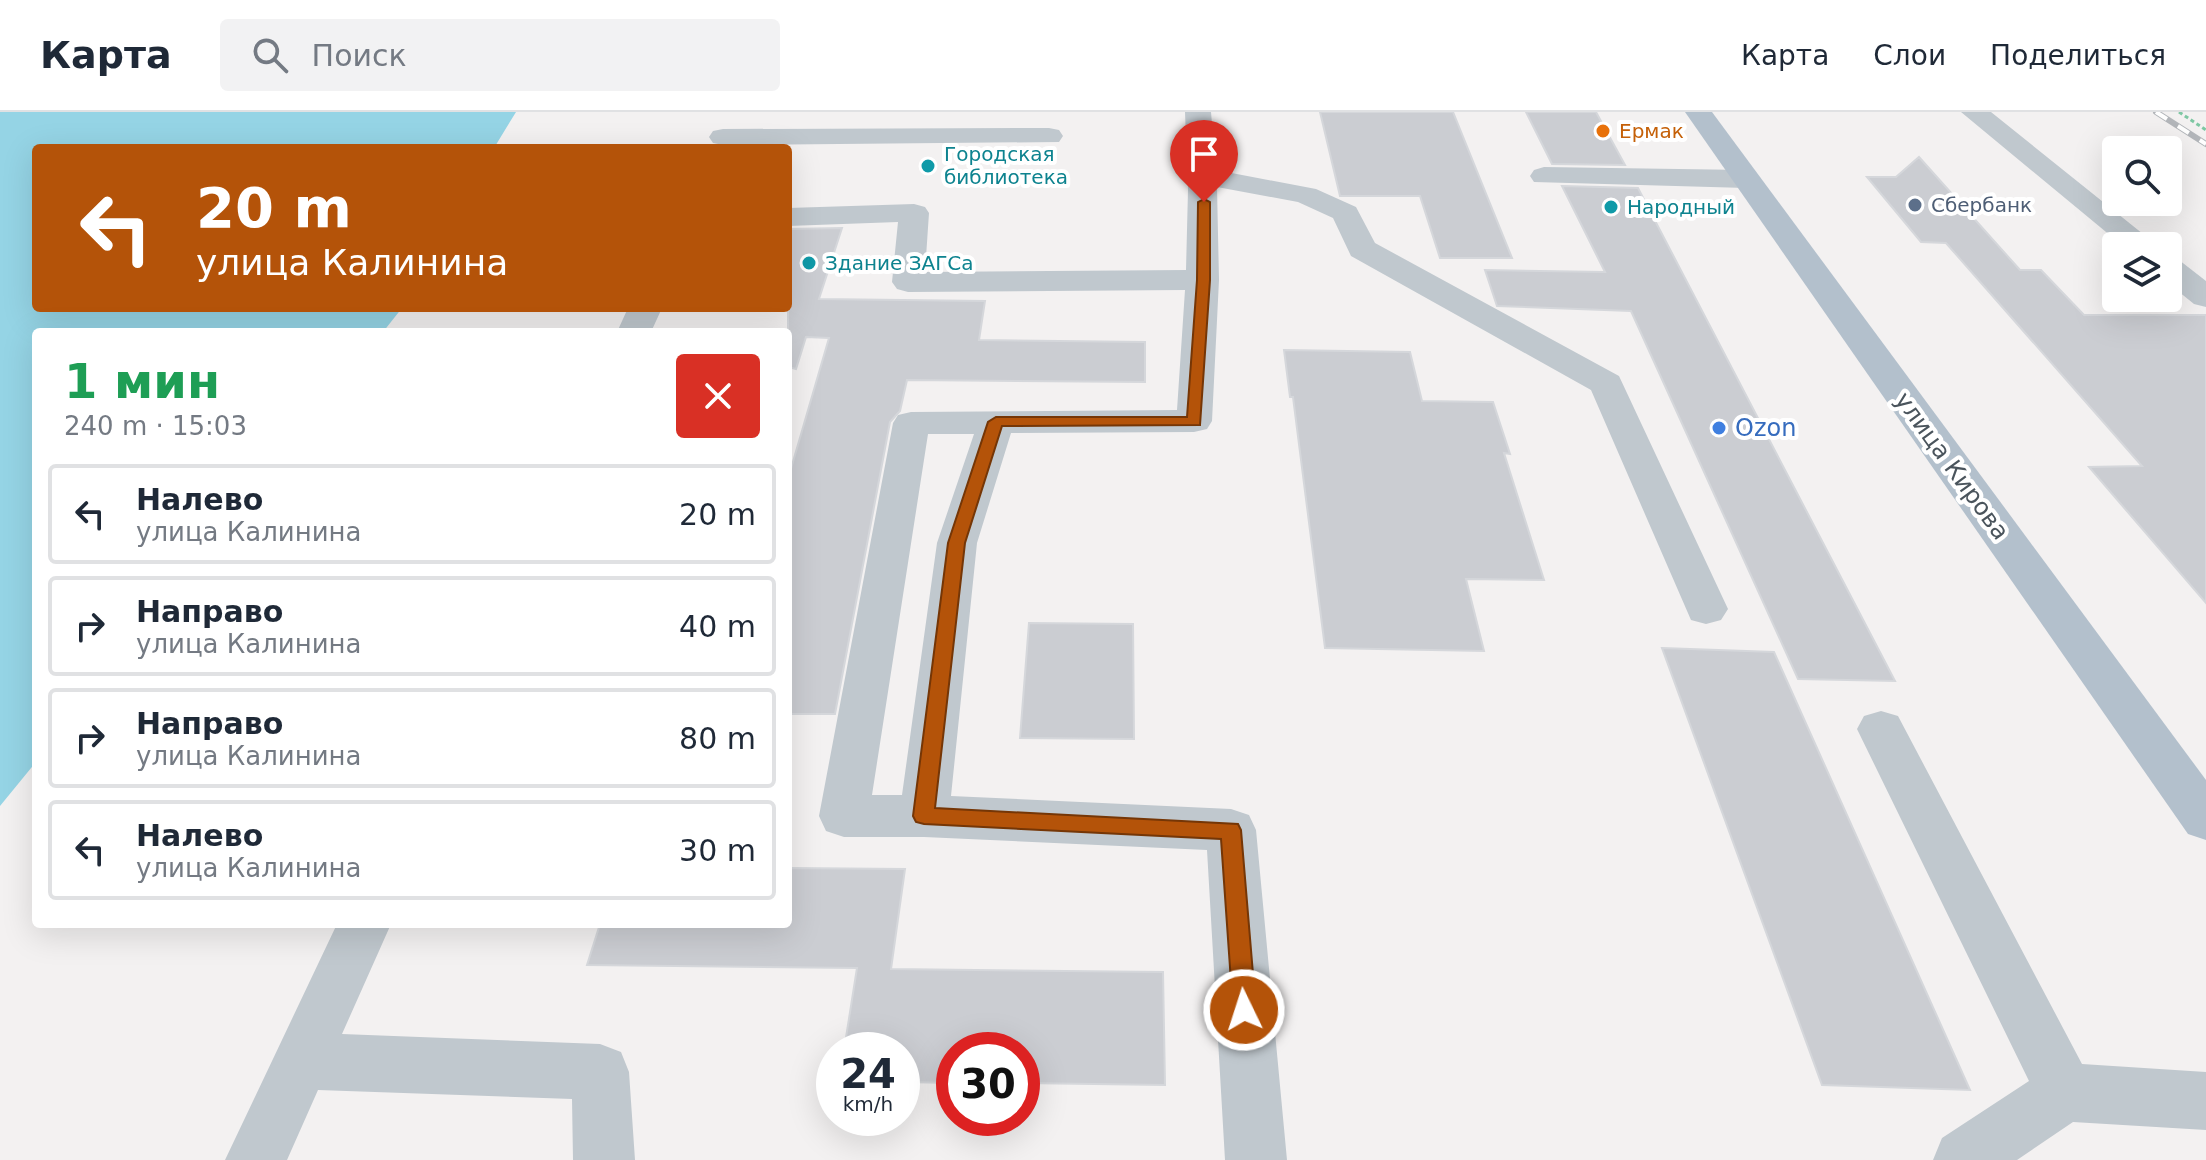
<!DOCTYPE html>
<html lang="ru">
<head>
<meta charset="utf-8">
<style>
  body { margin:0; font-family:"DejaVu Sans",sans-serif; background:#f2f2f3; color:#1f2937; height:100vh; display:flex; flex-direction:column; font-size:30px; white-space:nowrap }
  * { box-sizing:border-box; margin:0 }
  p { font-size:26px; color:#747a83 }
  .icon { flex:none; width:44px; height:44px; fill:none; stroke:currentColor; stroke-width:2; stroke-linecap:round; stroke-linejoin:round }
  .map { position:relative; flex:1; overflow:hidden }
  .details { position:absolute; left:32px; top:216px; width:760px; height:600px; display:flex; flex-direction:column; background:#fff; border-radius:8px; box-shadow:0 8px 32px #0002 }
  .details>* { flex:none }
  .top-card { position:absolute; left:32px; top:32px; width:760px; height:168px; border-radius:8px; box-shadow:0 8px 32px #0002; background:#b45309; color:#fff; overflow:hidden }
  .fabs { position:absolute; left:2102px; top:24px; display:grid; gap:16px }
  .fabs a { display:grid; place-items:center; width:80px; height:80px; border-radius:8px; background:#fff; box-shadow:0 8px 32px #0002; font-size:40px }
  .speed { position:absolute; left:816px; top:920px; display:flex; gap:16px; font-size:40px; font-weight:700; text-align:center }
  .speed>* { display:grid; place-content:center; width:104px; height:104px; border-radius:50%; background:#fff; box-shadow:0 8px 32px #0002; line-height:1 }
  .speed small { font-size:20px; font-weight:400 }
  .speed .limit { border:12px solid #d22; background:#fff; color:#111 }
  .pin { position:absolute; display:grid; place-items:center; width:68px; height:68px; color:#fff; margin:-82px -34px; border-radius:50% 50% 50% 0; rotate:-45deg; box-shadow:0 0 8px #0007 }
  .pin .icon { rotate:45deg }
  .me { position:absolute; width:88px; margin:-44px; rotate:356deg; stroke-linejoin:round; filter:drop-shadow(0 0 6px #0008) }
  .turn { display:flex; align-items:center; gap:28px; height:168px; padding:0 32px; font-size:36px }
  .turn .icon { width:104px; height:104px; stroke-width:2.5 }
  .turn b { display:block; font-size:56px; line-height:68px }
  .round { display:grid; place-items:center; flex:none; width:84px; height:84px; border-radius:8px; background:#f2f2f3 }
  .summary { display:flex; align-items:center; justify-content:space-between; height:136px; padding:0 32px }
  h1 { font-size:48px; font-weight:600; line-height:60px; color:#1e9e55 }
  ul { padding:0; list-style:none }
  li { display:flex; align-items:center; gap:24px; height:100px; margin:0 16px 12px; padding:0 16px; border:4px solid #e0e1e3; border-radius:8px }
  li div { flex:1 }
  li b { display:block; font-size:30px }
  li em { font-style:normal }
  header { display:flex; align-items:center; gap:48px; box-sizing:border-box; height:112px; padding:0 40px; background:#fff; border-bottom:2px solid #e0e1e3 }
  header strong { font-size:38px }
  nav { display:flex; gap:44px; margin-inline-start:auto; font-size:28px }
  .search { width:560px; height:72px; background:#f2f2f3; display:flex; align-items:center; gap:20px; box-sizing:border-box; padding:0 28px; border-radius:8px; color:#747a83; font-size:30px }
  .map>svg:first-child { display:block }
  .water { fill:#95d4e5 }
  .building { fill:#cbcdd2; stroke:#d5d7db; stroke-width:2 }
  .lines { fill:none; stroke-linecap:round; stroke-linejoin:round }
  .path { stroke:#7ec7a3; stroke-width:3; stroke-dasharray:4 3; stroke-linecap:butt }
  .minor { fill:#c0c8ce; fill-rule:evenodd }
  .major { fill:#b3c0cc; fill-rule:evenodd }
  .rail-casing { stroke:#b3b6ba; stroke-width:6 }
  .rail { stroke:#fff; stroke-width:4; stroke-dasharray:13; stroke-linecap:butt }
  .route { fill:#b45309; stroke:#753606; stroke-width:2 }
  .food-dot { fill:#e8710a; stroke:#fff; stroke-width:3 }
  .culture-dot { fill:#0f9aa8; stroke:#fff; stroke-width:3 }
  .service-dot { fill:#5c6f8a; stroke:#fff; stroke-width:3 }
  .shop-dot { fill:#3f7fe0; stroke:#fff; stroke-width:3 }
  .labels { text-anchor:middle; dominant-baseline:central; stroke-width:8; stroke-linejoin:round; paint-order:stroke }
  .far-food-label { font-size:20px; fill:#c56008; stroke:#fff; text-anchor:start }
  .far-culture-label { font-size:20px; fill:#0d838f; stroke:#fff; text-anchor:start }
  .far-service-label { font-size:20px; fill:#4e5e75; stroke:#fff; text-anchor:start }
  .shop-label { font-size:24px; fill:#366cbe; stroke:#fff; text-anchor:start }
  .street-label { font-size:24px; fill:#4a545c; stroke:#fff }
</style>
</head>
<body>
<header>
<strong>Карта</strong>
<div class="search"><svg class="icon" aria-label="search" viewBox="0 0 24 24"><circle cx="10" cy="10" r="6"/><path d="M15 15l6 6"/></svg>Поиск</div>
<nav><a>Карта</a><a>Слои</a><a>Поделиться</a></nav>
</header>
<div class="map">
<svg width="2206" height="1048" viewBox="0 0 2206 1048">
  <rect width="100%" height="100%" fill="#f3f1f1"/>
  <!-- water -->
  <path class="water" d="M0 0H516L494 36H36V196H402L383 220H36V650L0 694Z"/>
  <!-- building -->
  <path class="building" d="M1320 0H1453L1512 146H1440L1420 84H1340Z
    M1526 0H1596L1625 53 1552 52Z
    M1919 45 2020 158H2041L2084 203H2206V491L2089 355 2142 354 1946 131 1921 130 1867 65H1896Z
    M1562 74 1638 76 1895 569 1798 567 1631 199 1497 194 1485 158 1605 160Z
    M842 116 819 187 985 189 979 228 1145 230V270L907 268 900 299 890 310 835 602H788V367L829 226 806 225 796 257 788 255V117Z
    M1284 238 1410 240 1422 289 1493 290 1510 342 1504 341 1544 468 1466 467 1484 539 1325 536 1293 285H1290Z
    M1029 511 1133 512 1134 627 1020 626Z
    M1662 536 1774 540 1970 978 1822 973Z
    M788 756 905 757 891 857 1163 860 1165 973 1022 971V938H954V971L902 970V938H844L857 856 587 853 600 812H788Z"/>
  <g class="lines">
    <!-- path -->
    <path class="path" d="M2179 0 2206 18"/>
    <!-- minor -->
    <path class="minor" d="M1185 0H1211L1216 58 1316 77 1356 95 1375 131 1619 264 1728 497 1721 508 1706 512 1691 508 1591 278 1351 144 1333 106 1298 90 1217 75 1219 168 1212 309 1207 317 1194 320 1011 321 977 431 951 684 1231 697 1249 703 1256 718 1287 1048H1225L1207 738 924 725H844L826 719 819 704 893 311 898 303 911 300 1177 298 1185 178 908 180 897 177 892 170 898 110 788 114V96L914 92 925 95 929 101 925 160 1186 158 1188 78ZM928 322H974L937 431 902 683H872Z
      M1961 0H1991L2158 134H2123Z
      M1049 16 1059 18 1063 24 1059 30 723 33 713 31 709 25 713 19 723 17Z
      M1544 55 1746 58 1756 61 1760 67 1756 73 1746 76 1534 70 1530 64 1534 58Z
      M2168 145 2179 148 2206 169V195L2194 192 2168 171Z
      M628 196H662L651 220H617Z
      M1881 599 1898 604 2082 952 2206 960V1018L2073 1010 2017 1048H1933L1942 1026 2029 969 1857 617 1864 604Z
      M337 812H391L342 922 600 932 621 940 629 960 635 1048H573L572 987 318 978 287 1048H225Z"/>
    <!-- major -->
    <path class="major" d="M1685 0H1712L2206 668V728L2188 722Z"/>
    <defs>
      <path id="rail" d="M2156 0 2206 32"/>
    </defs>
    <!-- rail casing -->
    <use href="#rail" class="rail-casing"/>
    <!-- rail -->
    <use href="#rail" class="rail"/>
  </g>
  <!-- route -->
  <path class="route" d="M1204 87 1210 90V168L1200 313 1002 314 965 431 935 696 1238 712 1241 718 1256 898 1253 906 1244 909 1236 906 1233 898 1221 727 924 712 916 710 913 704 948 431 988 310 996 305H1187L1197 168 1198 90Z"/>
  <!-- markers -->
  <circle class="food-dot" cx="1603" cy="19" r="8"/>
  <g class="culture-dot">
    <circle cx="928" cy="54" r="8"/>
    <circle cx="1611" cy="95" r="8"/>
    <circle cx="809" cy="151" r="8"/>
  </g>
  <circle class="service-dot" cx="1915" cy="93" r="8"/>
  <circle class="shop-dot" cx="1719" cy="316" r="8"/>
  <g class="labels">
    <!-- far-food labels -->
    <g class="far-food-label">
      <text x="1619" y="19">Ермак</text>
    </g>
    <!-- far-culture labels -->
    <g class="far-culture-label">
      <text x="944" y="42">Городская<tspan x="944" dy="23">библиотека</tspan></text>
      <text x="1627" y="95">Народный</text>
      <text x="825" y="151">Здание ЗАГСа</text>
    </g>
    <!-- far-service labels -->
    <g class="far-service-label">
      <text x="1931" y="93">Сбербанк</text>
    </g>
    <!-- shop labels -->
    <g class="shop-label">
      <text x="1735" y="316">Ozon</text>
    </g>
    <!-- street labels -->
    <g class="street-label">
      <text transform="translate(1952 354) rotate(54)">улица Кирова</text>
    </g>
  </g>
</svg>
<div class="fabs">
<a><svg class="icon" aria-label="search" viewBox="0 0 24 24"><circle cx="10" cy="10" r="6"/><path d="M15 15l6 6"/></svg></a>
<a><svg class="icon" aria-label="layers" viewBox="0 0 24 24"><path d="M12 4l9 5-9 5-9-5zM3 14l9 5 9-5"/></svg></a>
</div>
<div class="speed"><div>24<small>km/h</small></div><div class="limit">30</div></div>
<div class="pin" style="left:1204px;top:90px;background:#d93025"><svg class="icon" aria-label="arrive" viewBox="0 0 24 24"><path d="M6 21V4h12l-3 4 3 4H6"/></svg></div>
<svg class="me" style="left:1244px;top:898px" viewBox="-20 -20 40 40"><circle r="17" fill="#b45309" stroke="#fff" stroke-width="3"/><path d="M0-11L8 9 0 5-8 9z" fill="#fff"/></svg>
<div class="top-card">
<div class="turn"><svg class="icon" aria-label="left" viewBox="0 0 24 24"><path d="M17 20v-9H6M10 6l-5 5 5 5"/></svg><div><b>20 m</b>улица Калинина</div></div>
</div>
<section class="details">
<div class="summary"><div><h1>1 мин</h1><p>240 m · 15:03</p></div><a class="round" style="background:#d93025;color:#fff"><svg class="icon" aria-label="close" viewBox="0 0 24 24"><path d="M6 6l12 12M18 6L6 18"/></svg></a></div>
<ul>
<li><svg class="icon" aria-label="left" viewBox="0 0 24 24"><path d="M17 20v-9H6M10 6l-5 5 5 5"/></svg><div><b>Налево</b><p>улица Калинина</p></div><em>20 m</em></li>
<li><svg class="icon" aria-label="right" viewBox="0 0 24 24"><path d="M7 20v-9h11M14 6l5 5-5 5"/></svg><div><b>Направо</b><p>улица Калинина</p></div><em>40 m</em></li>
<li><svg class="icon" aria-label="right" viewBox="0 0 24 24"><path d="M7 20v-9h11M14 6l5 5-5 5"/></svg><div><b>Направо</b><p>улица Калинина</p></div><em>80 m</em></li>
<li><svg class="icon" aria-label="left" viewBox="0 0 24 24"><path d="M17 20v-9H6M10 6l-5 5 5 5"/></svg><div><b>Налево</b><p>улица Калинина</p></div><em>30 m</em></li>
</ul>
</section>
</div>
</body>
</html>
